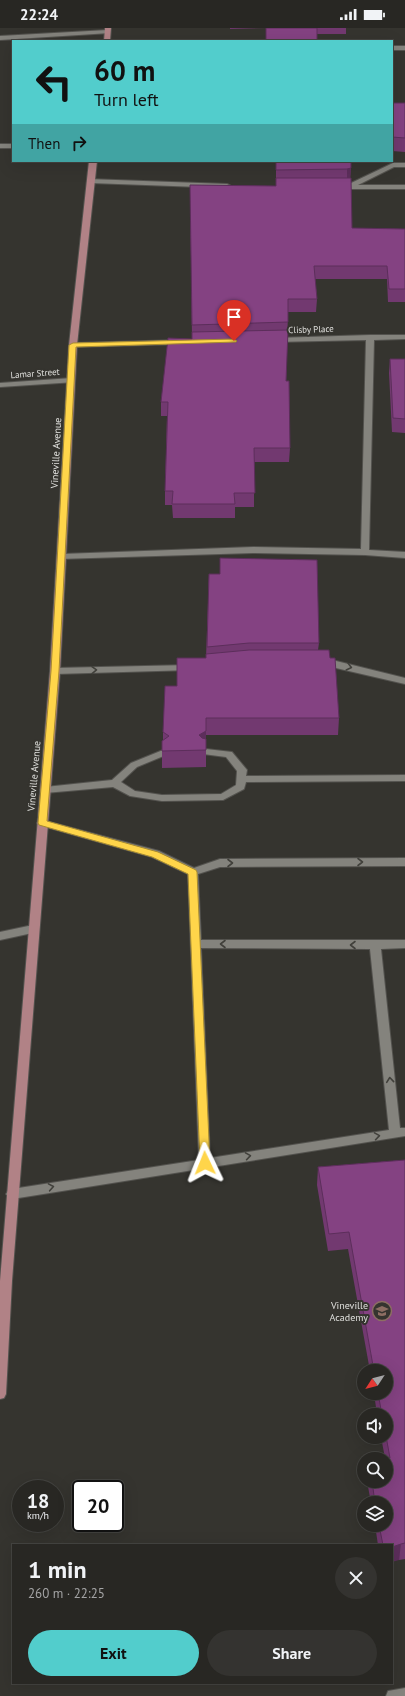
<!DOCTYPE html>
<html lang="en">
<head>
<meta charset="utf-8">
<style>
  body { margin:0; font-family:"PT Sans",sans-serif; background:#343330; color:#f1f3f6; height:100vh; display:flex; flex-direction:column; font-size:15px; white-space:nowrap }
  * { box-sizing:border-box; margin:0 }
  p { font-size:13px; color:#a5a5a6 }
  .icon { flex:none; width:22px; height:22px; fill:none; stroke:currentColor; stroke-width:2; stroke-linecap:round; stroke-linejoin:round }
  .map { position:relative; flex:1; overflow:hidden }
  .side { position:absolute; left:12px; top:1516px; width:381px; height:140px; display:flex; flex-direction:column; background:#282723; border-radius:0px; box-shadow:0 4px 16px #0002,0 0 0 1px #444441 }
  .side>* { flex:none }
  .guide { position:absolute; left:12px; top:12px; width:381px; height:122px; border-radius:0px; box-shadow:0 4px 16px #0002,0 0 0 1px #444441; background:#52cdcc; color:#111; overflow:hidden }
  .needle { width:26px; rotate:234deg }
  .fabs { position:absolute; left:357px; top:1336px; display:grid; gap:8px }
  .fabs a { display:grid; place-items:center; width:36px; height:36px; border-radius:50%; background:#282723; box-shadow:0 4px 16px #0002,0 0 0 1px #444441; font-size:20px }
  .speed { position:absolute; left:12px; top:1452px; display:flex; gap:8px; font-size:20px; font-weight:700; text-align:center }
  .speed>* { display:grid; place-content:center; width:52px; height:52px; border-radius:50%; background:#282723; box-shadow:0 4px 16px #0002,0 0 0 1px #444441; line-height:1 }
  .speed small { font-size:10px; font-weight:400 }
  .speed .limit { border:2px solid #111; border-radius:6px; background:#fff; color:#111 }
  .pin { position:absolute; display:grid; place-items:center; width:34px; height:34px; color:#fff; margin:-41px -17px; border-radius:50% 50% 50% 0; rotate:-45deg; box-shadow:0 0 4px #0007 }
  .pin .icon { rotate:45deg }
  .me { position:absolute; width:44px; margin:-22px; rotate:358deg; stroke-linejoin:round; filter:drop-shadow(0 0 3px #0008) }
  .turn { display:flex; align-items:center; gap:14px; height:84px; padding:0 16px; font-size:18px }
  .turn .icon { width:52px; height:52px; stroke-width:2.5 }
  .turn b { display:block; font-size:28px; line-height:34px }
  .then { display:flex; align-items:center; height:38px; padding:0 16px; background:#0003; gap:8px; font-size:15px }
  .round { display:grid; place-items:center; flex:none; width:42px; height:42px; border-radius:21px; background:#343330 }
  .summary { display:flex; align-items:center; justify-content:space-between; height:68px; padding:0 16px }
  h1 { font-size:24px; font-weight:700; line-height:30px }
  .button { display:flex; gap:8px; margin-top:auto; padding:8px 16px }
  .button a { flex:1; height:46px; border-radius:24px; background:#52cdcc; color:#111; font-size:16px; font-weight:700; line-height:46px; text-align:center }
  .button a+a { background:#343330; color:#f1f3f6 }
  .status { display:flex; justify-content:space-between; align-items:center; height:28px; padding:0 20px; background:#282723; direction:ltr }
  .status svg { height:11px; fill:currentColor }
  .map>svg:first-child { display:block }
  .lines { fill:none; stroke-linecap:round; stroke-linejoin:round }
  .minor-casing { stroke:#53524e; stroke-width:2 }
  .major-casing { stroke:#53524e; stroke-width:2 }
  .minor { fill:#84837d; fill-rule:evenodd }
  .major { fill:#b18286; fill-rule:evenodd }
  .wall { fill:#723970 }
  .shaded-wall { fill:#5c2e5b }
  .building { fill:#844282; stroke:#5c2e5b }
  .oneway { stroke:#41403b }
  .route { fill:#ffd54a; stroke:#a68a30 }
  .labels { text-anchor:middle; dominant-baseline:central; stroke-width:4; stroke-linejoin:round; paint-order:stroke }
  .far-street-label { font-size:9px; fill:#e0e0dd; stroke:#35342f }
  .street-label { font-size:10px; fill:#e0e0dd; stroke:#35342f }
  .poi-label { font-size:10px; fill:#e0e0dd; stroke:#35342f; text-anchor:end }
</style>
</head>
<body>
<div class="status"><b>22:24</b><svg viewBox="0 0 49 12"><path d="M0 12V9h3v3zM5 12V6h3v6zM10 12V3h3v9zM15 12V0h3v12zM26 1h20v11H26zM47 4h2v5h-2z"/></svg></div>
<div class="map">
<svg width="405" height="1668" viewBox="0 0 405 1668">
  <rect width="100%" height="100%" fill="#35342f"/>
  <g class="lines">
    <defs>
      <path id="minor" d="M108 2 110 3V5L0 12V8Z
        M392 18H405V22H392Z
        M0 116H13V120H0Z
        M393 135H405V139H394L358 157H405V161H337L333 159 337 157H347Z
        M88 151 227 156 231 158 227 160 91 155H88Z
        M370 307H405V311L374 312 369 522 405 524V530L365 527 253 525 59 531 58 529 59 527 62 526 253 519 361 521 366 312 275 314 271 312 275 310Z
        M181 312H184V316L73 319 69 317 73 315Z
        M72 350H75V354L0 359V355Z
        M328 631 405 650V656L323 637 318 634 320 632Z
        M189 637 194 640 192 642 55 646 50 643 55 640Z
        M206 721 232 724 247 742 246 748 405 747V753L246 754 244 761 223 772 162 773 130 768 113 759 45 765 40 762 45 759 112 752 131 735 163 722 166 723 168 725 166 727 137 739 121 754 135 763 162 767 221 766 236 757 237 743 226 729 203 726 201 724 203 722Z
        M42 792 159 823 194 840 220 831 405 830V838L220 839 198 846 201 912H405V920L381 921 400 1100H405V1108L12 1171 8 1169 6 1166 8 1163 12 1161 199 1132 188 846 152 829 39 797 37 795ZM201 920 370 921 389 1102 210 1130Z
        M33 897 37 898 38 901 37 904 0 912V904Z
        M405 1660V1668H386L388 1663Z"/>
      <path id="major" d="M105 0H111L110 13H104Z
        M89 133H97L77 317 60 643 12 1253 6 1366 4 1370 0 1371V1253L50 643 69 317Z"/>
    </defs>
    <!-- minor casing -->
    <use href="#minor" class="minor-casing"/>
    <!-- major casing -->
    <use href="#major" class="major-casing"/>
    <!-- minor -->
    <use href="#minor" class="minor"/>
    <!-- major -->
    <use href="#major" class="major"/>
  </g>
  <!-- wall -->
  <path class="wall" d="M230 0H346V6H317L266 0 230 1Z
    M392 75 405 76V124L392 123Z
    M276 133 351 140 350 150 352 200 405 201V274H388L387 251H315L317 271 316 284H288L286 353 290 420 289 434H254V479H235V490H173L172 477H165V463L167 388H161V374L192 311 190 157 276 158Z
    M390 331H405V405L392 404 389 345Z
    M209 546 319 615 318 622 330 630 339 690 338 707H206V739L162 740V723L163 713V704L177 658 206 630Z
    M405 1132V1531L399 1532 392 1517H378L375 1497H386V1475H371L367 1453H386L385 1430 381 1409H386V1387H377L374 1365H386V1343H370L348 1221 328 1223 317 1157 318 1139Z"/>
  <!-- shaded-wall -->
  <path class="shaded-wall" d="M351 140 350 154 347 156V141Z
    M206 703V720L199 707Z
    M401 1516 399 1532 392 1534V1519Z"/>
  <!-- building -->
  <path class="building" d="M266 0H317V13H266Z
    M392 75H405V110L392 109Z
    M276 133H351V140L347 141 276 142Z
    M276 150H351L352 200 405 201V261H389L387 238H314L317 271H288V294L192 297 190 157 276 158Z
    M288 302 286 353H289L290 420H254L255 465H234L235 476H172L173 463H165L168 374H161L168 310 192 311V304Z
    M390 331H405V391L393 390Z
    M220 530 317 532 319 615H249L207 619 209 546H220Z
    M249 622H329L330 630H335L339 690H206V703L199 707 202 710 206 711V722L162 723V713L169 708 163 704 165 658H177V630H206V626Z
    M405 1132V1515L401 1516 392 1519V1517H383L379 1497H386V1475H375L372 1453H386V1431H375L390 1430 386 1408V1387H382L378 1365H386V1343H374L349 1204 329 1206 318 1139Z"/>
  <!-- one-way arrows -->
  <defs><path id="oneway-chevron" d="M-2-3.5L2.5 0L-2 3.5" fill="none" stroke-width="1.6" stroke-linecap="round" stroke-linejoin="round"/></defs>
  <g class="oneway">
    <use href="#oneway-chevron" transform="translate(349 639) rotate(14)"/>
    <use href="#oneway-chevron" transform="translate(94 642) rotate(-1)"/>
    <use href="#oneway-chevron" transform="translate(360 834)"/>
    <use href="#oneway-chevron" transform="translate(230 835)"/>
    <use href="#oneway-chevron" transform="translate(223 916) rotate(-180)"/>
    <use href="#oneway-chevron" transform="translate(353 917) rotate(-180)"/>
    <use href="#oneway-chevron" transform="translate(390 1052) rotate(-96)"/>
    <use href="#oneway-chevron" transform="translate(377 1108) rotate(-9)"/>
    <use href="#oneway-chevron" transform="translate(248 1128) rotate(-9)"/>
    <use href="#oneway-chevron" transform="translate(51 1159) rotate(-10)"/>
  </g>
  <!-- route -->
  <path class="route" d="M234 311 237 313 236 314 76 319 59 643 47 793 158 824 196 842 197 844 210 1135 209 1138 205 1139 201 1138 200 1135 188 846 152 829 39 797 38 795 51 643 69 317 73 315Z"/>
  <!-- icons -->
  <defs>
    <symbol id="school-ring" viewBox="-11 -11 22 22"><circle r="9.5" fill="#35342f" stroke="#8d6e63" stroke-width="1.5"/><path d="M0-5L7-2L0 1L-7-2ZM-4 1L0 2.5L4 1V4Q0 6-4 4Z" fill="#8d6e63"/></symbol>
  </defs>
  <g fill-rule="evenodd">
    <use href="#school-ring" x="371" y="1272" width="22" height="22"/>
  </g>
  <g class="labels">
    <!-- far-street labels -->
    <g class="far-street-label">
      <text transform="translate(311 301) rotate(-2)">Clisby Place</text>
      <text transform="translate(35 345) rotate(-4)">Lamar Street</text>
    </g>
    <!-- street labels -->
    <g class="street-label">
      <text transform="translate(56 425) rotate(-87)">Vineville Avenue</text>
      <text transform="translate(34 748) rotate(-85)">Vineville Avenue</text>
    </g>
    <!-- poi labels -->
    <g class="poi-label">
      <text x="368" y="1277">Vineville<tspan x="368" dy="12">Academy</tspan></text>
    </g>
  </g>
</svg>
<div class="fabs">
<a><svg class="needle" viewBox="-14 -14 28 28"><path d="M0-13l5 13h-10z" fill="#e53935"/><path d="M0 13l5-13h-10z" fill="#a5a5a6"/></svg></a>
<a><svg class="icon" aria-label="sound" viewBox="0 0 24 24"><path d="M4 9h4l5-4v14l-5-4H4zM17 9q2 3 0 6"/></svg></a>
<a><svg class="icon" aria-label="search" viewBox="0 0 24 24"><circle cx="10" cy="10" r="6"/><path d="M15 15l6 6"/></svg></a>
<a><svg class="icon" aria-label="layers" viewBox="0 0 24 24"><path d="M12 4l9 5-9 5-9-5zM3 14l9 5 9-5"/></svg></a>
</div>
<div class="speed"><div>18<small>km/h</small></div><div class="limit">20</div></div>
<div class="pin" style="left:234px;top:313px;background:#d93025"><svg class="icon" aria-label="arrive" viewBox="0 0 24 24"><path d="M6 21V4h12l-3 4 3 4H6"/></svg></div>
<svg class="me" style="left:205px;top:1135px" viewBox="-20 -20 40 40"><path d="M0-17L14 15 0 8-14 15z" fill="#ffd54a" stroke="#fff" stroke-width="4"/></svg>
<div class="guide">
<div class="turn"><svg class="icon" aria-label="left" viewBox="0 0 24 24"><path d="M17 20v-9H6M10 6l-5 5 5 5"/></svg><div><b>60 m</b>Turn left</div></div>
<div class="then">Then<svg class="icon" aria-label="right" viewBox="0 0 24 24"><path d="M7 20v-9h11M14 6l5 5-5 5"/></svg></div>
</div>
<section class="side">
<div class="summary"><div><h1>1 min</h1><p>260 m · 22:25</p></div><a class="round"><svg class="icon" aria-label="close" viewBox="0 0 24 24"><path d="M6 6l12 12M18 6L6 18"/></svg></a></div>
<div class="button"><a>Exit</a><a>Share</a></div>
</section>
</div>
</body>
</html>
